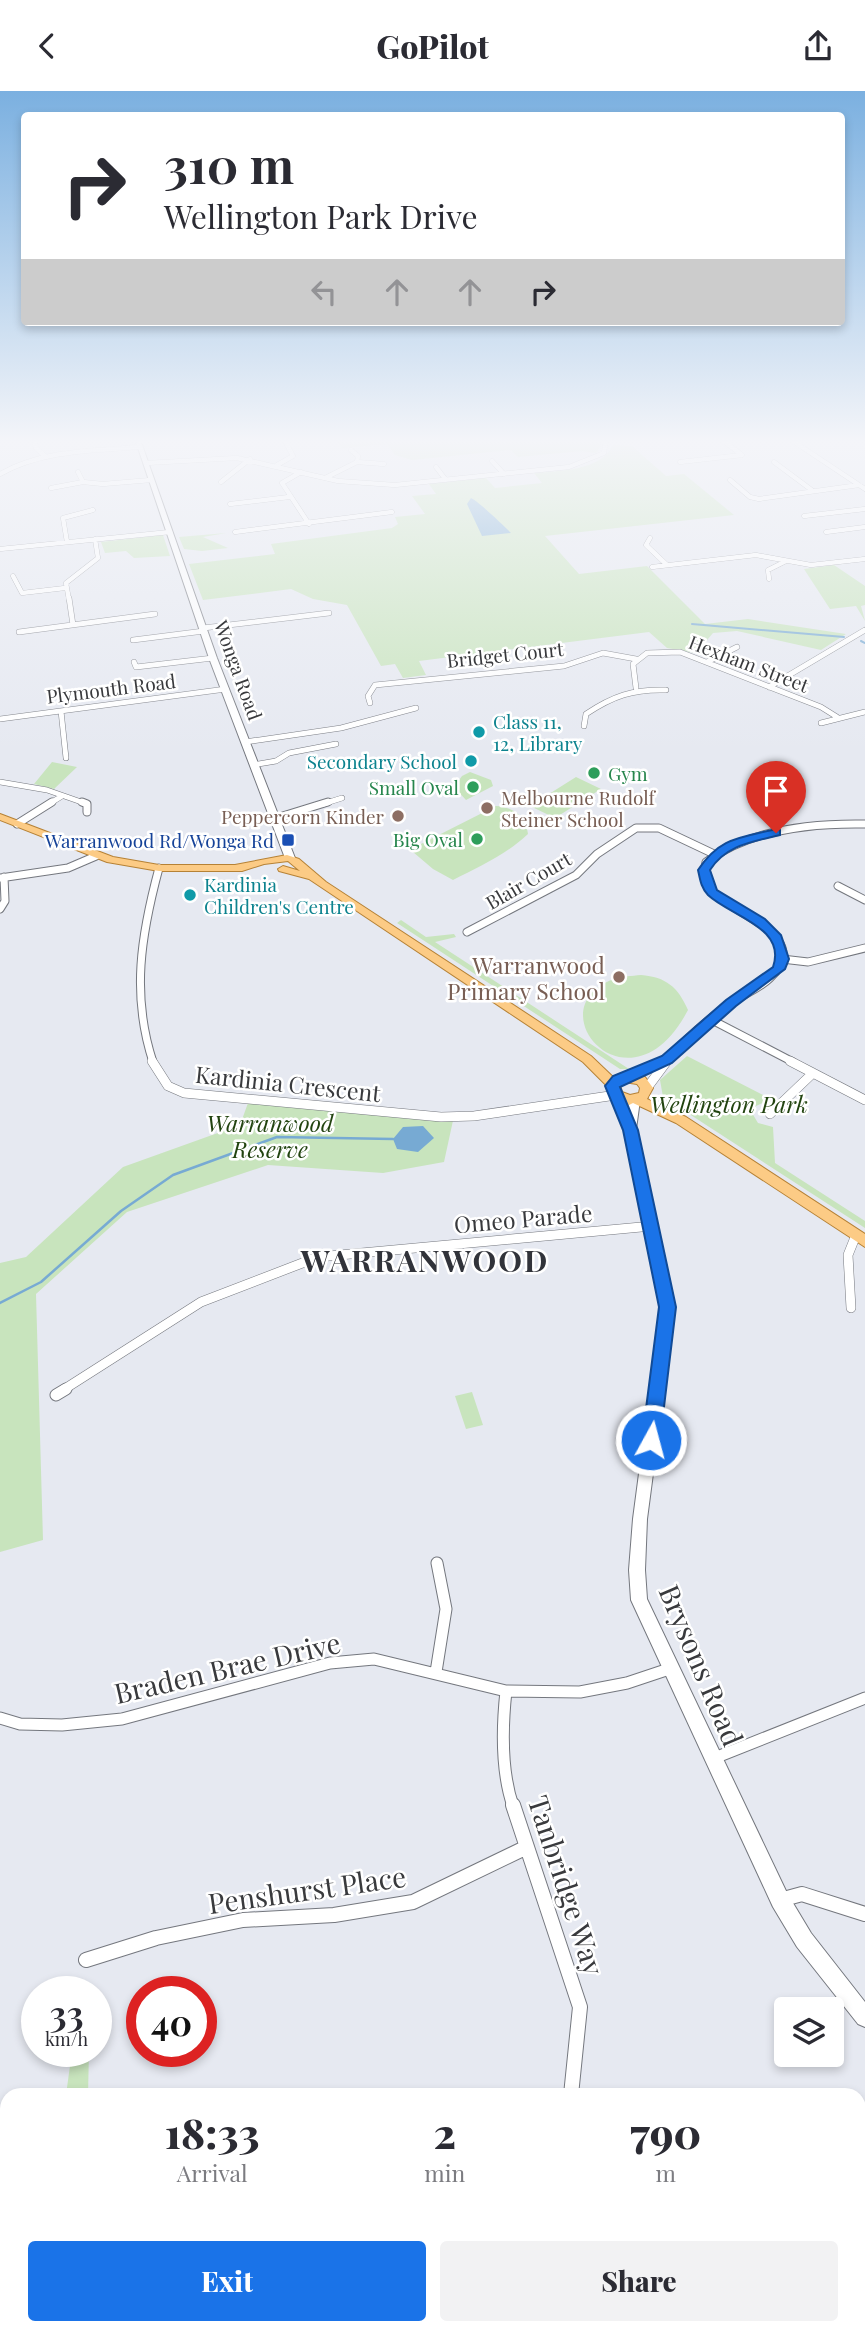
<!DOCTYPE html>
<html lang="en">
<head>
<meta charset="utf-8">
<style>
  body { margin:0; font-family:"Playfair Display",serif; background:#f2f2f3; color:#2b2b33; height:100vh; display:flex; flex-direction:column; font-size:26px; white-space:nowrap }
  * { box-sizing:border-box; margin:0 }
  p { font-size:23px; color:#7c7c81 }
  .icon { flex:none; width:38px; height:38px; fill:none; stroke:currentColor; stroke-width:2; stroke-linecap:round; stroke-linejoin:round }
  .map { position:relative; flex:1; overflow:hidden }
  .sheet { position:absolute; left:0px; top:1997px; width:866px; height:247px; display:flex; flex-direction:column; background:#fff; border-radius:21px 21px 0 0; box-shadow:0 4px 10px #0003 }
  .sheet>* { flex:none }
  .guide { position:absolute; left:21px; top:21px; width:824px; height:214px; border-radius:7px; box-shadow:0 4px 10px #0003; background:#fff; color:#2b2b33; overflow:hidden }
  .controls { position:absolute; left:774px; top:1906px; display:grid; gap:14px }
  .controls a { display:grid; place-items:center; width:70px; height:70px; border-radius:7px; background:#fff; box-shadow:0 4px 10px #0003; font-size:35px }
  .speed { position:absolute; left:21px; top:1885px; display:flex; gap:14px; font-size:35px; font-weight:700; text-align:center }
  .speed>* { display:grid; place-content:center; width:91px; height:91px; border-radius:50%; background:#fff; box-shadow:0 4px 10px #0003; line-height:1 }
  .speed small { font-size:18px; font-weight:400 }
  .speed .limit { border:10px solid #d22; background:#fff; color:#111 }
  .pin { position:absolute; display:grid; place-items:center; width:60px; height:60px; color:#fff; margin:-72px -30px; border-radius:50% 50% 50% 0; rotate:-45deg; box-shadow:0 0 7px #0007 }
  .pin .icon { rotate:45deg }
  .me { position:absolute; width:77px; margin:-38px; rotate:7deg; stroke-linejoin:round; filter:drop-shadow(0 0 5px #0008) }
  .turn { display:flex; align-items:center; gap:24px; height:147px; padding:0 28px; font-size:32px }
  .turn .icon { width:91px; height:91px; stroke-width:2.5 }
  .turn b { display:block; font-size:49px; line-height:60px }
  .lanes { display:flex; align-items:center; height:66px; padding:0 28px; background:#0003; justify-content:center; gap:35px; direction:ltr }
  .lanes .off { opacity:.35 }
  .eta { display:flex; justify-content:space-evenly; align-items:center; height:119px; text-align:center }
  .eta b { font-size:42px; font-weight:800; line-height:49px }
  .action { display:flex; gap:14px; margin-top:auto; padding:14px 28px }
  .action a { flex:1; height:80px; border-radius:7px; background:#1a73e8; color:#fff; font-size:28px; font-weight:800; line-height:80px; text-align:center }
  .action a+a { background:#f2f2f3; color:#2b2b33 }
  header { display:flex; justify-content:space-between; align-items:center; height:91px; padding:0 28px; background:#fff; font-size:32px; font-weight:800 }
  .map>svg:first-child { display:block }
  .green { fill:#c8e4bd }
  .water { fill:#77aad3 }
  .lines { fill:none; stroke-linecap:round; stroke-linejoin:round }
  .stream-far1 { stroke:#77aad3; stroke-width:2 }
  .stream { stroke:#77aad3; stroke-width:2.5 }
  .street-far5-casing { stroke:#74777e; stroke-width:5 }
  .street-far4-casing { stroke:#74777e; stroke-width:6 }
  .street-far3-casing { stroke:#74777e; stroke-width:9 }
  .street-far2-casing { stroke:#74777e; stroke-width:10 }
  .street-far1-casing { stroke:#74777e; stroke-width:13 }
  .street-casing { stroke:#74777e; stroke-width:16 }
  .secondary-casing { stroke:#74777e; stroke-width:2 }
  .primary-casing { stroke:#b68236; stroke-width:2 }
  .street-far5 { stroke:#fff; stroke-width:4.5 }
  .street-far4 { stroke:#fff; stroke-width:5 }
  .street-far3 { stroke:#fff; stroke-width:7 }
  .street-far2 { stroke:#fff; stroke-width:9 }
  .street-far1 { stroke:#fff; stroke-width:11 }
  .street { stroke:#fff; stroke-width:14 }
  .secondary { fill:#fff; fill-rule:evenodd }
  .primary { fill:#fccb85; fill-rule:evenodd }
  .route { fill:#1a73e8; stroke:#114b97; stroke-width:2 }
  .culture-dot { fill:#0f9aa8; stroke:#fff; stroke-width:2.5 }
  .leisure-dot { fill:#2e9e5b; stroke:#fff; stroke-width:2.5 }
  .education-dot { fill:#8d6e63; stroke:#fff; stroke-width:2.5 }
  .transit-dot { fill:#1a4fb4; stroke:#fff; stroke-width:2.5 }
  .labels { text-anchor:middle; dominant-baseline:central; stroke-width:5; stroke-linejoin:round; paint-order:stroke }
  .far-street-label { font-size:19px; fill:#393a3d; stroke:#fff }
  .far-culture-label { font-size:19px; fill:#0d838f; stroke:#fff; text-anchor:start }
  .far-leisure-label { font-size:19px; fill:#27864d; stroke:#fff; text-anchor:end }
  .far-education-label { font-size:19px; fill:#785e54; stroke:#fff; text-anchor:start }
  .far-transit-label { font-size:19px; fill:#164399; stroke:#fff; text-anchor:end }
  .education-label { font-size:23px; fill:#785e54; stroke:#fff; text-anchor:end }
  .street-label { font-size:23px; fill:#393a3d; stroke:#fff }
  .park-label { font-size:23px; font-style:italic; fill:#224410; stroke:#fff }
  .near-street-label { font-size:28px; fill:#393a3d; stroke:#fff }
  .district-label { font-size:30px; font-weight:bold; letter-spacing:2px; fill:#31333a; stroke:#fff }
</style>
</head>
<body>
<header><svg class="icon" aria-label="back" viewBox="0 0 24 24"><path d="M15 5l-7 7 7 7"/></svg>GoPilot<svg class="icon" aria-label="share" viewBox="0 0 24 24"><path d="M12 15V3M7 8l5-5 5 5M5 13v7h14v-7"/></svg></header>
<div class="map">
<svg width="865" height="2242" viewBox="0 0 865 2242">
  <rect width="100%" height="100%" fill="#e6e9f1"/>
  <!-- green -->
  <path class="green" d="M335 348H600L601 354 596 362 582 360 518 366 511 359 412 369 395 364 387 353 342 357Z
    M613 354 632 355 666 385 684 383 734 424 545 445 579 483 647 475 705 533 748 528 846 543 821 559 737 540 713 542 696 562 667 557 649 541 419 570 426 584 403 587 395 573 381 575 347 514 313 508 291 498 203 509 189 473 275 463 271 453 392 437 398 433 395 426 425 423 412 405 436 403 429 393 486 387 495 397 542 392 534 382C557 380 602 380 613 354Z
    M226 442 203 446 228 457 202 460 184 458 179 446Z
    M163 444 170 465 134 467 126 460 105 462 101 451Z
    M834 474 865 495V514L861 515 865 530 856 515 830 518 804 478Z
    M52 671 77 676 54 698 34 693Z
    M470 681 491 689 493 695 466 709 454 696 462 685Z
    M576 686 601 698 555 727 530 715Z
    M496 715C513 716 526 725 528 743 507 763 479 776 453 789L433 778 413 761 417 755Z
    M401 829 426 846 454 843 456 846 435 851 629 978H620L397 832Z
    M641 884C666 886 678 896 688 919 630 1030 533 917 614 888 622 885 632 885 641 884Z
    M687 965 771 1008 754 1016 752 1022 758 1032 773 1036 775 1072 865 1130V1137L663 1006 660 989Z
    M248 1012 454 1025 444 1071 383 1082 268 1074 127 1121 36 1203 43 1449 0 1461V1172L26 1166 123 1076 240 1034Z
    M472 1301 483 1334 466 1338 455 1305Z
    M72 1960H89L88 2004H66Z"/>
  <!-- water -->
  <path class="water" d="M471 407C478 410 504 435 511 442L482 445 467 413Z
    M423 1035 434 1047 418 1061 397 1058 393 1048 403 1036Z"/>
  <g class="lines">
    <!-- stream-far1 -->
    <path class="stream-far1" d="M692 533 844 546
      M861 550 865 552"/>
    <!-- stream -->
    <path class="stream" d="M0 1212 41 1191 121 1120 173 1084 277 1046 393 1048"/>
    <defs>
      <path id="street-far5" d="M34 348 36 357 46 366
        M721 348 742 364
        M790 348 865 398
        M172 349 185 348
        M492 370 504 383
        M357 371 384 373
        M680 371 742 364
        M774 371 813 400
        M146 372 237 367 338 390 395 394 569 376 604 362 606 348
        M277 374 293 365 284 348
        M436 376 446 389
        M78 381 83 391 103 393 151 389
        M301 381 282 392 309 433
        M0 383C43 359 91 360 139 356
        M325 387 357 371 358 365 351 359
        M730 389 750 406 759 408 859 394
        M221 391 250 368
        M51 397 83 391
        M230 413 289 406
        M804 425 865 418
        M235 441 392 421
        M826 441 865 436
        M650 447 646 454 667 474
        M67 451 63 427 93 419
        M0 458 170 441
        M652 476 756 464 811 474 865 468
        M13 485 22 502 65 497
        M769 488 768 479 786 470
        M69 509 66 492 98 467 95 448"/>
      <path id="street-far4" d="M69 507 73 534
        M203 537 329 522
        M19 541 155 523
        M133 549 204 540
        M134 571 136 576 213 567
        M707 571 737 556
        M769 596 865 539
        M636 597 633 573 647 562 680 561 821 616 837 626
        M370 612 368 605 375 594 564 575 603 562 636 568
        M61 620 66 667
        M0 628 226 598
        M821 632 865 621
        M584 635 586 623C613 605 633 598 666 599
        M245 651 341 637 416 617
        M253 674 276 670 289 662 336 653
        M0 691 47 699 87 713
        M49 713 62 705
        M323 713 342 707"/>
      <path id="street-far3" d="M82 711 87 713V721
        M273 728 328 711
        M17 733 52 711
        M0 787 68 777 96 765
        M838 795 865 809
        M0 818 5 810 4 786
        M467 841 576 784 597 763 636 737H659L714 763
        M782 868 808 871 865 857
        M712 929 793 971
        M153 971C131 904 141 844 159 777
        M661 971 664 970
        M665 971C684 950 710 926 734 910 745 903 760 897 770 887 815 845 731 823 713 801 705 792 704 782 706 771 750 738 811 732 865 733"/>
      <path id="street-far2" d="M152 970 168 995 184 1002 441 1026 474 1025 616 1004
        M790 970 865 1009
        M631 986 664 970
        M647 997 667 970
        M770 1023 813 982
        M851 1217 848 1164 856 1144
        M63 1299 201 1211 318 1166 652 1135"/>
      <path id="street-far1" d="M56 1304 66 1298
        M436 1581 446 1518 437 1472
        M506 1600C502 1637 501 1680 513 1715
        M0 1627 20 1633 62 1634 122 1628 330 1572 374 1568 506 1600 580 1601 627 1592 669 1578
        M712 1668 865 1607"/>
      <path id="street" d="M513 1714 580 1916 571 2004
        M780 1809 802 1803 865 1823
        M86 1869 156 1847 243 1829 334 1824 413 1811 527 1756
        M578 2236 579 2242"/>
      <path id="secondary" d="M135 348H140L217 567 295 767 293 769 290 770 285 767 209 567Z
        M619 1002 623 1003 628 1015 630 1006 634 1005 640 1009 636 1038 675 1216 647 1428 645 1479 647 1508 787 1802 811 1842 865 1911V1936L858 1933 797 1856 773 1816 631 1509 629 1479 633 1428 661 1216 625 1039 613 1006Z"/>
      <path id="primary" d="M0 723 113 766 159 774H235L287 764 299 768 326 791 591 965 613 986 622 982 645 986 653 997 647 1008 686 1026 865 1143V1156L676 1032 633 1012 629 1014 611 1007 607 995 583 971 309 788 279 780 278 778 283 775 300 780 288 770 264 773 242 780H159L107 771 0 729ZM624 991 637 993 640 997 639 1002 630 1004 622 1001 620 994Z"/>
    </defs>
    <!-- street-far5 casing -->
    <use href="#street-far5" class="street-far5-casing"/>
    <!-- street-far4 casing -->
    <use href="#street-far4" class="street-far4-casing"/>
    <!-- street-far3 casing -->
    <use href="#street-far3" class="street-far3-casing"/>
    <!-- street-far2 casing -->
    <use href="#street-far2" class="street-far2-casing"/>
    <!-- street-far1 casing -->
    <use href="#street-far1" class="street-far1-casing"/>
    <!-- street casing -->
    <use href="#street" class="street-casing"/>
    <!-- secondary casing -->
    <use href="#secondary" class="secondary-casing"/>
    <!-- primary casing -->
    <use href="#primary" class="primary-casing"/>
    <!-- street-far5 -->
    <use href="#street-far5" class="street-far5"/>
    <!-- street-far4 -->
    <use href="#street-far4" class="street-far4"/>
    <!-- street-far3 -->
    <use href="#street-far3" class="street-far3"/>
    <!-- street-far2 -->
    <use href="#street-far2" class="street-far2"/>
    <!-- street-far1 -->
    <use href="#street-far1" class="street-far1"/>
    <!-- street -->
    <use href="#street" class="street"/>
    <!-- secondary -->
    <use href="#secondary" class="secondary"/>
    <!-- primary -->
    <use href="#primary" class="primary"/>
  </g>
  <!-- sky -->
  <linearGradient id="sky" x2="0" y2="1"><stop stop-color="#7bb0e0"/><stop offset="0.53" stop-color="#f4f5f9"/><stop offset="1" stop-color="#f4f5f9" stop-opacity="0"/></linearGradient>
  <rect width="865" height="661" fill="url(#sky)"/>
  <!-- route -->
  <path class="route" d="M776 738 780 739V744C752 751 726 754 710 779L717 799 765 828 781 844 789 868 785 878 736 915 672 972 620 996 638 1039 676 1216 660 1349 658 1355 651 1357 644 1355 642 1349 659 1216 623 1039 605 995 613 985 662 965 726 909 773 876C787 836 730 825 708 804 701 797 700 788 698 779 720 746 740 747 776 738Z"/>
  <!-- markers -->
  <g class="culture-dot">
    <circle cx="479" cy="641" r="7"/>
    <circle cx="471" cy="670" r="7"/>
    <circle cx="190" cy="804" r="7"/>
  </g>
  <g class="leisure-dot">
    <circle cx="594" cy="682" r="7"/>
    <circle cx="473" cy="696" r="7"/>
    <circle cx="477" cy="748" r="7"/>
  </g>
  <g class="education-dot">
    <circle cx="487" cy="717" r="7"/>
    <circle cx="398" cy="725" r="7"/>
    <circle cx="619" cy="886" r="7"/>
  </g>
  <rect class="transit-dot" x="281" y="742" width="14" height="14" rx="3.5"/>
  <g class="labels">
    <!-- far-street labels -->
    <g class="far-street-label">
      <text transform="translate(505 563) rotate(-6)">Bridget Court</text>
      <text transform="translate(749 572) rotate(21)">Hexham Street</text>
      <text transform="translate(239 579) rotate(70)">Wonga Road</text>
      <text transform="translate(111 597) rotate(-7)">Plymouth Road</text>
      <text transform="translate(528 789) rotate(-30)">Blair Court</text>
    </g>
    <!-- far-culture labels -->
    <g class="far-culture-label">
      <text x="493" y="630">Class 11,<tspan x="493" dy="22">12, Library</tspan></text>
      <text x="457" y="670" text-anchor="end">Secondary School</text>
      <text x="204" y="793">Kardinia<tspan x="204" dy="22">Children's Centre</tspan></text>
    </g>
    <!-- far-leisure labels -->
    <g class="far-leisure-label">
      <text x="608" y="682" text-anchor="start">Gym</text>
      <text x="459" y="696">Small Oval</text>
      <text x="463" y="748">Big Oval</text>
    </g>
    <!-- far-education labels -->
    <g class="far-education-label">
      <text x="501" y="706">Melbourne Rudolf<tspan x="501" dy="22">Steiner School</tspan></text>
      <text x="384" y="725" text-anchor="end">Peppercorn Kinder</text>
    </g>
    <!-- far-transit labels -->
    <g class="far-transit-label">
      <text x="274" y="749">Warranwood Rd/Wonga Rd</text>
    </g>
    <!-- education labels -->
    <g class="education-label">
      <text x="605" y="873">Warranwood<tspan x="605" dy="26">Primary School</tspan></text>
    </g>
    <!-- street labels -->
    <g class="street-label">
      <text transform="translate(288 992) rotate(6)">Kardinia Crescent</text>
      <text transform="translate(523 1127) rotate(-5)">Omeo Parade</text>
    </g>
    <!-- park labels -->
    <g class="park-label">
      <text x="729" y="1012">Wellington Park</text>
      <text x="270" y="1031">Warranwood<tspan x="270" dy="26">Reserve</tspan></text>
    </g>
    <!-- near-street labels -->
    <g class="near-street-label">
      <text transform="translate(702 1574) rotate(67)">Brysons Road</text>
      <text transform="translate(227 1576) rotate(-13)">Braden Brae Drive</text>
      <text transform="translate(567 1794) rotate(72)">Tanbridge Way</text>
      <text transform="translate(307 1798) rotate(-8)">Penshurst Place</text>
    </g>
    <!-- district labels -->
    <g class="district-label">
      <text x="425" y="1169">WARRANWOOD</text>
    </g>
  </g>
</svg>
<div class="controls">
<a><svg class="icon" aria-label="layers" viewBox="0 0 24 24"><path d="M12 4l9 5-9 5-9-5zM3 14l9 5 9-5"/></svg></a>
</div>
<div class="speed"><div>33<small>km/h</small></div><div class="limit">40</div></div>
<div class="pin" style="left:776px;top:742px;background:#d93025"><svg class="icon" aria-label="arrive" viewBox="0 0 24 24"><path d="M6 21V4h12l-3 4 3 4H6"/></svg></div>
<svg class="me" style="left:651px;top:1349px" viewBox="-20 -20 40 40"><circle r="17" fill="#1a73e8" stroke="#fff" stroke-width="3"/><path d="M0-11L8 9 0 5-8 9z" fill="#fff"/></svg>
<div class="guide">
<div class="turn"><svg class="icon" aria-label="right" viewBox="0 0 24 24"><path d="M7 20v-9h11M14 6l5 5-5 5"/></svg><div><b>310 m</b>Wellington Park Drive</div></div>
<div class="lanes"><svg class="icon off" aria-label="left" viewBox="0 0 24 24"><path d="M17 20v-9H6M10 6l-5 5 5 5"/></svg><svg class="icon off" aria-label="ahead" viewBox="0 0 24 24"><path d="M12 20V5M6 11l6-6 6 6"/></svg><svg class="icon off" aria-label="ahead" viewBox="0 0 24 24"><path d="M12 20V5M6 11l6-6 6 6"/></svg><svg class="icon" aria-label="right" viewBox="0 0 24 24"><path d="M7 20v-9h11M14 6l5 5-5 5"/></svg></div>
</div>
<section class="sheet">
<div class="eta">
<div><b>18:33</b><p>Arrival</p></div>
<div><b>2</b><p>min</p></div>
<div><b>790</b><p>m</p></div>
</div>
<div class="action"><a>Exit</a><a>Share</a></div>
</section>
</div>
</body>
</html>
